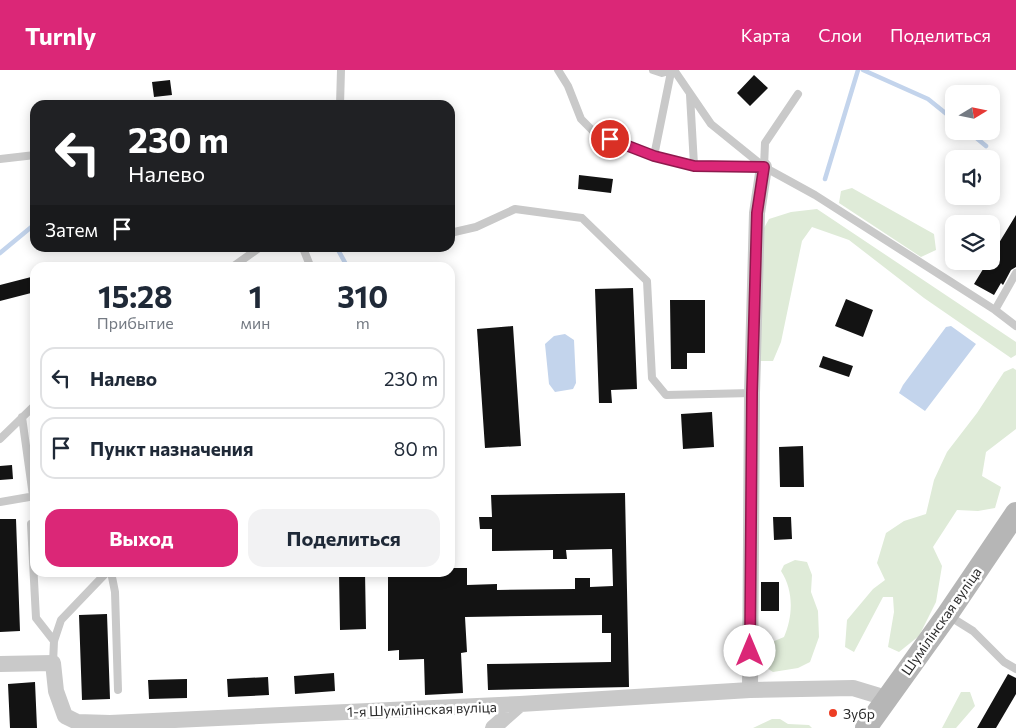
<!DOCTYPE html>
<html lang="ru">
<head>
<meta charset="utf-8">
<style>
  body { margin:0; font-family:Commissioner,sans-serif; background:#f2f2f3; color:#1f2937; height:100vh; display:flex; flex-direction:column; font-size:19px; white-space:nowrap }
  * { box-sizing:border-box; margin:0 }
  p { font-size:16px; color:#747a83 }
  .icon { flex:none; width:28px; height:28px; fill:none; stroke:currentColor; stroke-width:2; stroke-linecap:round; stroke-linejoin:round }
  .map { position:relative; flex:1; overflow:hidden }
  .panel { position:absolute; left:30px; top:192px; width:425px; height:315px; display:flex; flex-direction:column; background:#fff; border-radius:15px; box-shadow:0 2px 12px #0003 }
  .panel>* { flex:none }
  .guide { position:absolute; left:30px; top:30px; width:425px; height:152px; border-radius:15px; box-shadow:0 2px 12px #0003; background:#202124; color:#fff; overflow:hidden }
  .needle { width:32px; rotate:80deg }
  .fabs { position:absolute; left:945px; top:15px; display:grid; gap:10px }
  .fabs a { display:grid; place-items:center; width:55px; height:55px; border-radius:10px; background:#fff; box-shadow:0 2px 12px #0003; font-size:25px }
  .pin { position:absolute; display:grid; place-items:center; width:42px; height:42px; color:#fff; margin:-21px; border:2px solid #fff; border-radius:50%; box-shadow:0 1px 5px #0007 }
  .me { position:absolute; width:55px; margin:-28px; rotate:0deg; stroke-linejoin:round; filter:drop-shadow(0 0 4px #0008) }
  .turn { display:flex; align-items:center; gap:18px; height:105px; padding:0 15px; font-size:22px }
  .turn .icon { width:65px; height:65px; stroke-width:2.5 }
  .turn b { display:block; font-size:35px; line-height:42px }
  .then { display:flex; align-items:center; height:48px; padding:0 15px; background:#0003; gap:10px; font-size:19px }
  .eta { display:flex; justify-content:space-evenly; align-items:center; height:85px; text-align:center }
  .eta b { font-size:30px; font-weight:700; line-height:35px }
  .button { display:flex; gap:10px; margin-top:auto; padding:10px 15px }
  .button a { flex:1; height:58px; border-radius:15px; background:#db2777; color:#fff; font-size:20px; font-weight:700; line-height:58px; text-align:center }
  .button a+a { background:#f2f2f3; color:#1f2937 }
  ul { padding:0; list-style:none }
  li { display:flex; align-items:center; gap:15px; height:62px; margin:0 10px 8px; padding:0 5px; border:2px solid #e0e1e3; border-radius:15px }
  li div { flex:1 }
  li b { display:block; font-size:19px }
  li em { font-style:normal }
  header { display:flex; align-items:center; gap:30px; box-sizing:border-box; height:70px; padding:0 25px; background:#db2777; color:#fff }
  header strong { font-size:24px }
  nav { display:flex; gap:28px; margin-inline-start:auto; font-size:18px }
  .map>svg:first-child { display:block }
  .green { fill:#dfebd8 }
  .water { fill:#c3d4ec }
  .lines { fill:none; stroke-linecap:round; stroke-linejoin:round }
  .stream { stroke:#c3d4ec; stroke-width:4.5 }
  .building { fill:#131313 }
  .service { stroke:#c9c9c9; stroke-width:8 }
  .minor { stroke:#c9c9c9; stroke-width:16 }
  .secondary { stroke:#b6b6b6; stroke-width:22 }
  .route-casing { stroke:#8e194d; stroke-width:12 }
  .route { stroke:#db2777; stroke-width:9 }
  .poi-dot { fill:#ed3d24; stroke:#fff; stroke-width:2 }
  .labels { text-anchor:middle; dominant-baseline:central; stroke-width:5; stroke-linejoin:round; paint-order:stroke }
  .street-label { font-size:14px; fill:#2c2c2c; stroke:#fff }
  .poi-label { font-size:14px; fill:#2c2c2c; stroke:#fff; text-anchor:start }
</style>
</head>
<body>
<header>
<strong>Turnly</strong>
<nav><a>Карта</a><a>Слои</a><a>Поделиться</a></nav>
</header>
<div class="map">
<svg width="1016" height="658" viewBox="0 0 1016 658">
  <rect width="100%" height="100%" fill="#fff"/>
  <!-- green -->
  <path class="green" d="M852 118 934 164 936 180 921 187 839 133 841 121Z
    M817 139 1016 272V285L1011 288 924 228 849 170 812 157 802 171 781 272 773 291H757L760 165 769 149 791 142Z
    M1013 298 1016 300V359L986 382 982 406 1001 417 995 438 978 441 957 440 933 477 942 496 936 532 919 566 899 582 888 577 894 542 893 527H883L854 582 845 577 847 550 873 519 885 510 877 493 886 463 904 451 926 444 934 410 947 382 977 343 1004 302Z
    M795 490 807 492 812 505 811 522 818 541 819 567 810 592 798 598 773 602 762 595 760 581 772 572 784 567C793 546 794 521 781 501L784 495Z
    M961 622H970L975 636 956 658H942Z
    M772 649H780L788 654 809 655 812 658H753Z"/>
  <!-- water -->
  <path class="water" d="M951 256 976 274 925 341 899 323 903 315 946 257Z
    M565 264 574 270 576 313 573 319 555 322 549 314 545 274 554 266Z"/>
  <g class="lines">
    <!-- stream -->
    <path class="stream" d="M863 0 928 29 954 50
      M968 61 986 76
      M825 109 858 0
      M337 178 348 198
      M0 183 35 154"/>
  </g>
  <!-- building -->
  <path class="building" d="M754 5 768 18 750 36 737 23Z
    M170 10 172 25 154 27 152 12Z
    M579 105 613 109 611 123 578 119Z
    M1016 145V197L1011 200 1003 215 1001 213 994 225 974 214 988 191H991V186Z
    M35 206V222L0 231V215Z
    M633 218 637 319 611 320 612 333H599L595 219Z
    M846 229 873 240 863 267 835 256Z
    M670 230H705V283H687V299H671Z
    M513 256 521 376 485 378 477 259Z
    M823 286 853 296 849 307 819 297Z
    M712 342 714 377 683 379 681 344Z
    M803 376 804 417H780L779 377Z
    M12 395 13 409 0 410V396Z
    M625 423 629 617 488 620 487 594 611 592V563H602V545L465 547 467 582 461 583 463 623 425 625 424 589 399 590V580L388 581V502H450V498H467V515L497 514V520L575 519V508H590V517L613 516 612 479 566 480 567 489H553V480L492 481V459H480L479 447H492L491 425Z
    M773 447H791L792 469 774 470Z
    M0 449H16L20 561 0 562Z
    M339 502H365L366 559 340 560Z
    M761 512H779V541H761Z
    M107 544 110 629 82 630 79 545Z
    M334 603 335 621 295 624 294 606Z
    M1008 604 1016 608V624L996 658H977Z
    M268 607 269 625 228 627 227 609Z
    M187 609V628L149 629 148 610Z
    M35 612 37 658H10L8 614Z"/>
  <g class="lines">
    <!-- service -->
    <path class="service" d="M558 0 568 16 581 49 595 63 654 86 694 95 764 97
      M653 0 662 3 673 0
      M674 0 711 54 764 97 815 125 995 240 1016 256
      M690 25 694 95
      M340 35 341 0
      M654 86 671 2
      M0 89 35 85
      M764 97 765 73 798 24
      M450 163 476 157 515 139 582 148 647 211 652 308 666 325 752 323
      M303 178 311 198
      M231 198 259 178
      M995 240 1016 203
      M22 347 33 426
      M0 369 35 335
      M0 432 35 426
      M31 454 36 548 54 571
      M111 502 115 522 118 620
      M949 546 973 561 1004 592 1016 599
      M53 593 54 571 61 550 107 502"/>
    <!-- minor -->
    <path class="minor" d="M0 594 53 593 56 621 65 646 77 652 110 653 520 634 750 620 853 618 886 628
      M750 620 752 323 757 143 764 97
      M493 658 520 634"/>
    <!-- secondary -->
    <path class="secondary" d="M866 658 947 545 1016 443"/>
  </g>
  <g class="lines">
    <defs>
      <path id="route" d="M610 69 654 86 694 96 764 97 757 143 752 323 750 581"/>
    </defs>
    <!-- route casing -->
    <use href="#route" class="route-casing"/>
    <!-- route -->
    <use href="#route" class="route"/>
  </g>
  <!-- markers -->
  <circle class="poi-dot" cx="833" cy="643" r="5"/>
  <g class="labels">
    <!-- street labels -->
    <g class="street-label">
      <text transform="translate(941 551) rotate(-55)">Шумілінская вуліца</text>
      <text transform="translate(422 639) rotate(-2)">1-я Шумілінская вуліца</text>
    </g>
    <!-- poi labels -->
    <g class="poi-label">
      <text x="843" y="643">Зубр</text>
    </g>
  </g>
</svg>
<div class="fabs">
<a><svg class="needle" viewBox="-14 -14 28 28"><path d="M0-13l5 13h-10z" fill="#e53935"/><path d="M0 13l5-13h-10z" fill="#747a83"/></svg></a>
<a><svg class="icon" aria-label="sound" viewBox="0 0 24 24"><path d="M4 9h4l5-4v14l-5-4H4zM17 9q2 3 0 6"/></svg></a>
<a><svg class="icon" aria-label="layers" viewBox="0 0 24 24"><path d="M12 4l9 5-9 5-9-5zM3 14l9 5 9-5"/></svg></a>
</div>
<div class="pin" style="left:610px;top:69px;background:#d93025"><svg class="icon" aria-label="arrive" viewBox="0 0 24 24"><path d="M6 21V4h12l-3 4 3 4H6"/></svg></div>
<svg class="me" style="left:750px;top:581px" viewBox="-20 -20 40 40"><circle r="19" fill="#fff"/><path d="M0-13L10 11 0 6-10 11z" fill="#db2777"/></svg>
<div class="guide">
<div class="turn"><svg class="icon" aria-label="left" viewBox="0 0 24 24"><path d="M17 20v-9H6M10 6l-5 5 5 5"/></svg><div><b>230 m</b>Налево</div></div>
<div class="then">Затем<svg class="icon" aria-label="arrive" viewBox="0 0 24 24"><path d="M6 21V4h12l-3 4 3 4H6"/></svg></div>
</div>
<section class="panel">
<div class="eta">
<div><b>15:28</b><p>Прибытие</p></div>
<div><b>1</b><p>мин</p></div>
<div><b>310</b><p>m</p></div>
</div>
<ul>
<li><svg class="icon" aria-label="left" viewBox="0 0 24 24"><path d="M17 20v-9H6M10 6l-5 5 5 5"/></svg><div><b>Налево</b></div><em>230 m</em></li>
<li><svg class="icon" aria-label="arrive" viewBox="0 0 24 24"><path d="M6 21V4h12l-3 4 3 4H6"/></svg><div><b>Пункт назначения</b></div><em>80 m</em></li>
</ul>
<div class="button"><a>Выход</a><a>Поделиться</a></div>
</section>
</div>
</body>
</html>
